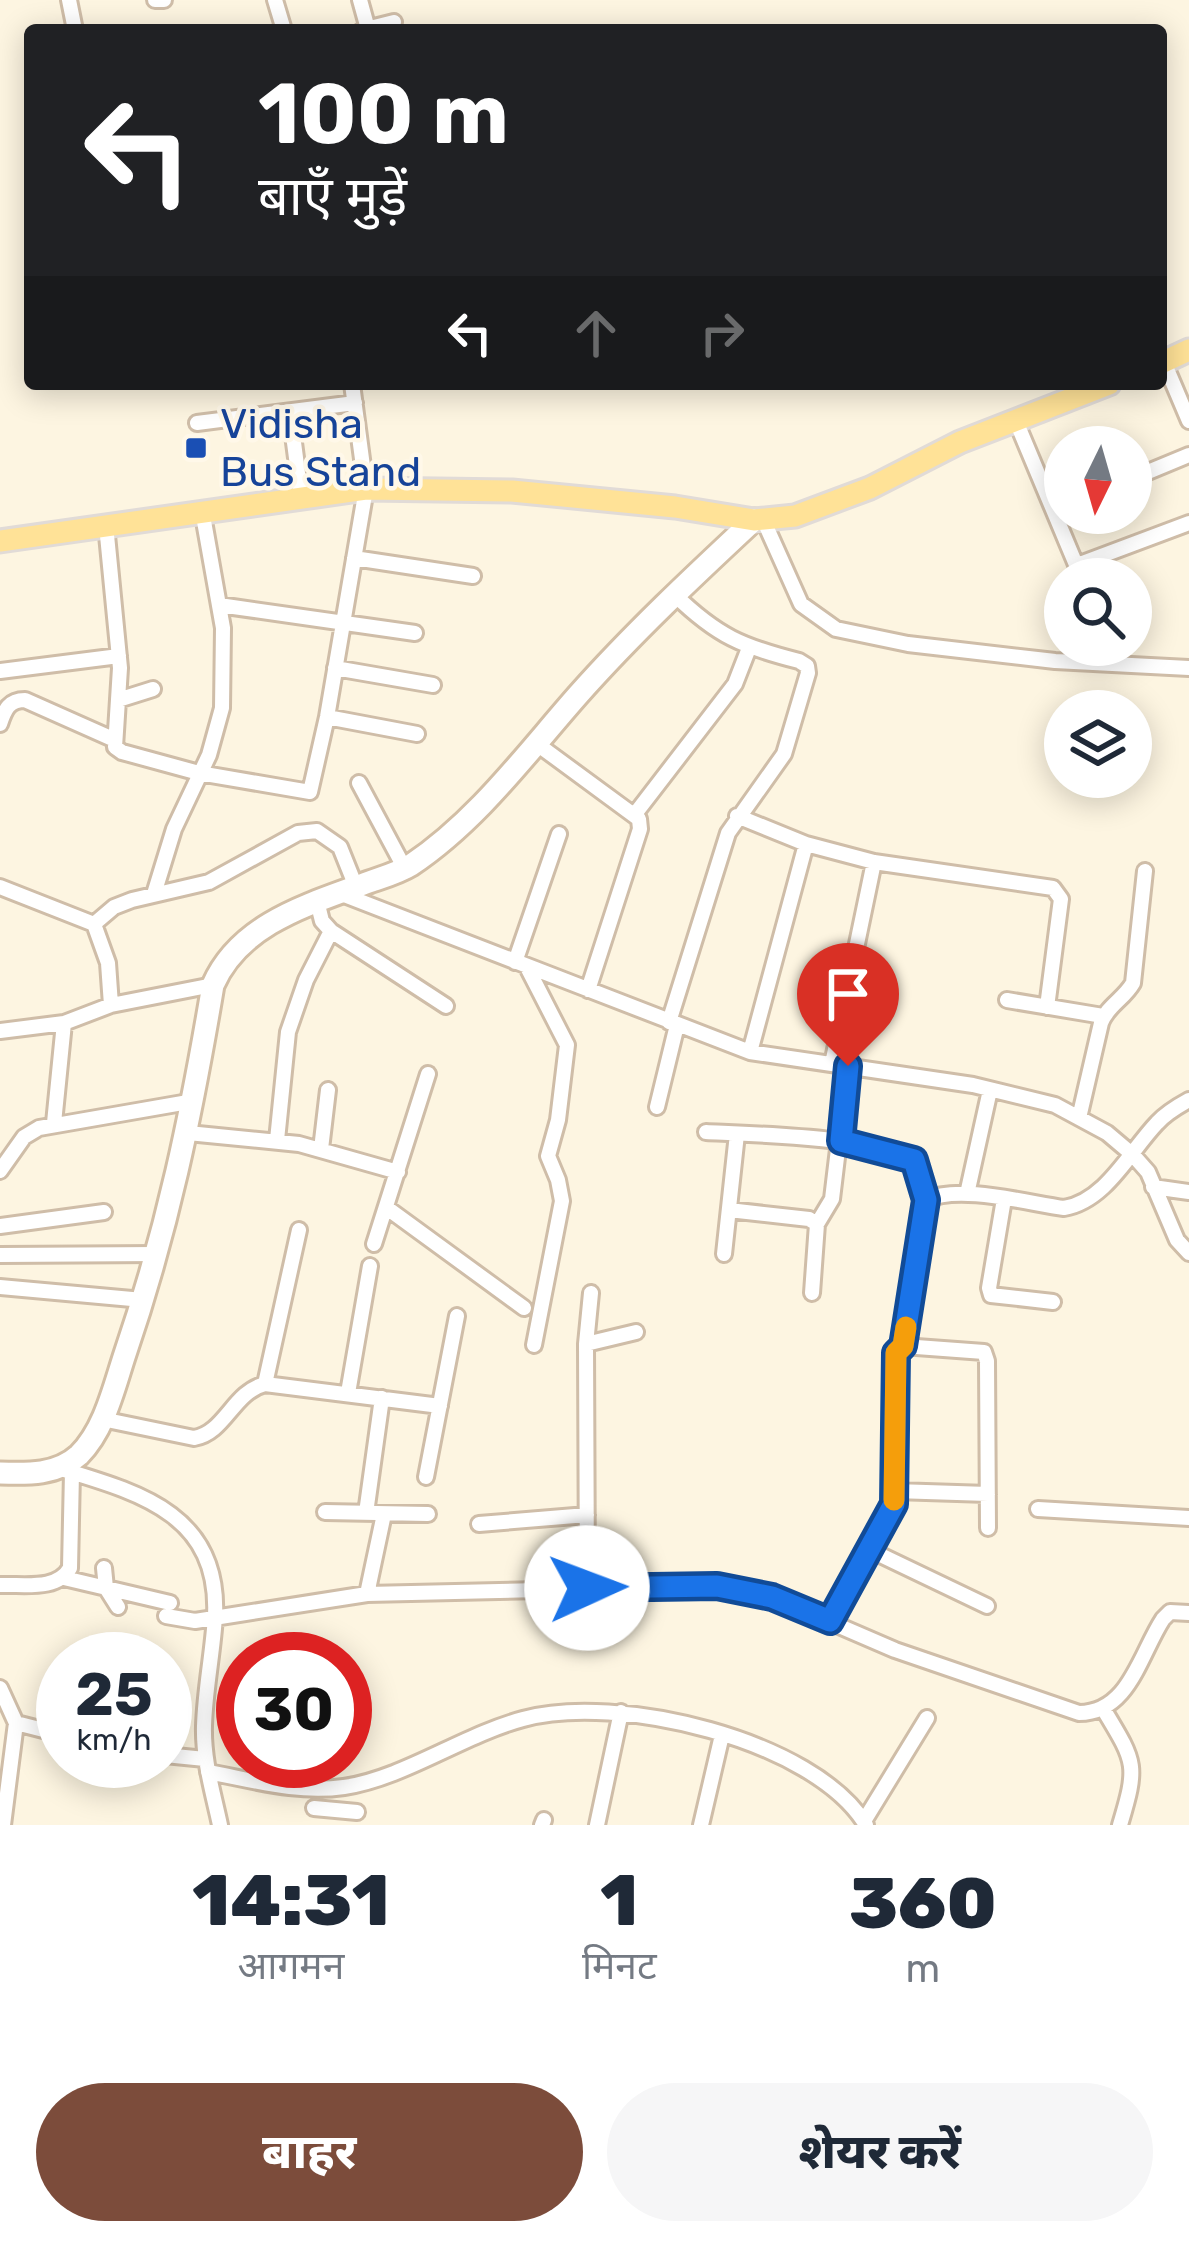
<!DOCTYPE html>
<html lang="hi">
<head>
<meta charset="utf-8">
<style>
  body { margin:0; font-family:Rubik,"Noto Sans Devanagari",sans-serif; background:#f6f6f7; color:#1f2937; height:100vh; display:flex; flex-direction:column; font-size:45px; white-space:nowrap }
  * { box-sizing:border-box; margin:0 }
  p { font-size:39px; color:#747a83 }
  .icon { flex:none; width:66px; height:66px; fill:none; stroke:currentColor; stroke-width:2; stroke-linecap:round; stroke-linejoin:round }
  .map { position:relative; height:1825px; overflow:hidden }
  .details { display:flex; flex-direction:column; background:#fff; flex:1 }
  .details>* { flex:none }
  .top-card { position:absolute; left:24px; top:24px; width:1143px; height:366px; border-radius:12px; box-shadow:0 6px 30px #0003; background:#202124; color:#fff; overflow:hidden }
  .needle { width:78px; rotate:185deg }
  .buttons { position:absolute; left:1044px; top:426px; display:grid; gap:24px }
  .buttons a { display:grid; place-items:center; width:108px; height:108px; border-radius:50%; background:#fff; box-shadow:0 6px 30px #0003; font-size:60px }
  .speed { position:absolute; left:36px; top:1632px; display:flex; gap:24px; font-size:60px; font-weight:700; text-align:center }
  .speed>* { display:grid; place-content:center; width:156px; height:156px; border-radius:50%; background:#fff; box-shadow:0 6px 30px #0003; line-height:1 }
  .speed small { font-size:30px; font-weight:400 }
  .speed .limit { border:18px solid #d22; background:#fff; color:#111 }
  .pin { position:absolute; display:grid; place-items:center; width:102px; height:102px; color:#fff; margin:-123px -51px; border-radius:50% 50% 50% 0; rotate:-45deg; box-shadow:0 0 12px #0007 }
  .pin .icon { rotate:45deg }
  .me { position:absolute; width:132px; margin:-66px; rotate:88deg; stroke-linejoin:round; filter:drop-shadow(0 0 9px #0008) }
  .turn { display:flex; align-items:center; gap:42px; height:252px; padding:0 36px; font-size:54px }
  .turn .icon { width:156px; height:156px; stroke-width:2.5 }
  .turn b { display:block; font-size:84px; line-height:102px }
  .lanes { display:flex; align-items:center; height:114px; padding:0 36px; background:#0003; justify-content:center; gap:60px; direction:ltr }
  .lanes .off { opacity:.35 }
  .eta { display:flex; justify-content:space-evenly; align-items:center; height:204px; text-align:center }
  .eta b { font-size:72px; font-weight:800; line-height:84px }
  .action { display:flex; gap:24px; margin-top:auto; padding:24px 36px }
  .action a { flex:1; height:138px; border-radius:72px; background:#7c4c3b; color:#fff; font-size:48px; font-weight:800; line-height:138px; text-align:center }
  .action a+a { background:#f6f6f7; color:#1f2937 }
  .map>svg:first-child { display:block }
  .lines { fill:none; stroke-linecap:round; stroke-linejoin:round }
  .street-casing { stroke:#cfbda8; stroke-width:20 }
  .secondary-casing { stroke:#d2bea5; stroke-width:27 }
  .primary-casing { stroke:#e1dbd7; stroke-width:27 }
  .street { stroke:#fff; stroke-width:14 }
  .secondary { stroke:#fff; stroke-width:21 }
  .primary { stroke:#ffe297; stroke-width:21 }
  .route-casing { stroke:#114b97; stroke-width:30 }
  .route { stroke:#1a73e8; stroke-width:21 }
  .slow { stroke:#f59e0b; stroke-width:21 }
  .transit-dot { fill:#1a4fb4; stroke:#fff8e9; stroke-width:4.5 }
  .labels { text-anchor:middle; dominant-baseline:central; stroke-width:9; stroke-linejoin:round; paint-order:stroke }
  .transit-label { font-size:42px; fill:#164399; stroke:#fff8e9; text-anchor:start }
</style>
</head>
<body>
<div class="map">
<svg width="1189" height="1825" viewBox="0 0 1189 1825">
  <rect width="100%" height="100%" fill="#fdf5e1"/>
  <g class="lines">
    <defs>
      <path id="street" d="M69 0 75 30
        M155 0H164
        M275 0 284 30
        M360 0 368 29
        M362 30 394 22
        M1164 362 1189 421
        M290 412 301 496
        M1016 421 1082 579
        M197 423 355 403
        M1131 479 1189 455
        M763 519 801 604 836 629 908 644 1055 661 1189 668
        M106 525 120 668 115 747 122 752 199 773 310 792 327 717 366 489 352 384
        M354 558 473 576
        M1077 565 1189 523
        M219 605 415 633
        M335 668 433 685
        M0 671 119 656
        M118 700 153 689
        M327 717 417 734
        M0 724C5 709 9 700 25 700L115 740
        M537 744 639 819 640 829 588 990
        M359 783 405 869
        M635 814 735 684 749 648
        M737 816 806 844 874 862 1053 888 1061 899 1047 1007
        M0 887 94 924 108 963 111 1005
        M339 893 750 1052 973 1085 1055 1105 1107 1133 1133 1155 1148 1172 1177 1240 1189 1253
        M154 894 174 829 209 755 222 708 223 628 202 510
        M317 901 322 921 331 931 446 1006
        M94 924 114 907 132 900 209 882 298 833 317 831 340 847 356 887
        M515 962 559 834
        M527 967 567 1045 558 1120 548 1156 558 1180 562 1201 534 1345
        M1007 1000 1103 1016
        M669 1022 728 833 784 754 808 673 807 666 799 661C743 647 717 636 675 595
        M0 1031 64 1023 111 1005 213 985
        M750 1052 806 844
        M832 1064 874 862
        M657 1107 677 1025
        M1079 1118 1101 1023C1107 1006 1124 999 1133 983L1145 871
        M54 1123 64 1023
        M706 1132C744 1134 896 1137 916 1164 923 1174 924 1189 926 1200
        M188 1133 299 1144 398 1172
        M277 1140 288 1032 306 980 331 931
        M321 1149 328 1090
        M0 1171 24 1137 39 1128 194 1101
        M1153 1187 1189 1192
        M967 1194 990 1090
        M1004 1199 989 1288 991 1295 1053 1302
        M387 1208 524 1308
        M729 1210 809 1219 817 1224 812 1293
        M817 1224 832 1199 848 1066
        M0 1226 104 1212
        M374 1244 428 1074
        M724 1254 737 1134
        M0 1255 158 1254
        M0 1287 143 1300
        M586 1344 636 1332
        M903 1346 926 1200C959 1184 1027 1203 1064 1208 1106 1201 1130 1151 1157 1123 1165 1114 1178 1106 1189 1100
        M265 1384 299 1230
        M348 1393 370 1266
        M102 1419 194 1438C225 1433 233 1392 265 1384L440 1406
        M58 1468C137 1492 220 1513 215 1616 213 1652 205 1689 204 1726 203 1760 213 1792 220 1825
        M426 1477 457 1316
        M895 1491 988 1494
        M1038 1509 1189 1518
        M325 1512 428 1514
        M366 1513 382 1398
        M479 1524 587 1515
        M870 1550 987 1606
        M104 1568 106 1588 118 1607
        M64 1578 170 1603
        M0 1585C24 1584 57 1591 70 1568L72 1472
        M587 1589 586 1344 591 1293
        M367 1594 384 1514
        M166 1616 195 1621 367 1594 717 1586 772 1597 895 1650 1079 1713C1129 1713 1140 1654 1163 1619L1170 1612 1189 1613
        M830 1621 894 1503 896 1353 903 1346 984 1352 987 1361 988 1528
        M0 1688 16 1723 63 1735
        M1104 1710C1136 1763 1138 1765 1120 1825
        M165 1755 205 1759
        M208 1772C252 1780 298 1794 344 1787 404 1778 463 1735 523 1719 616 1693 814 1739 866 1825
        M314 1808 357 1812
        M864 1821 927 1718
        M3 1825 16 1723
        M542 1825 544 1820
        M597 1825 621 1712
        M701 1825 722 1735"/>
      <path id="secondary" d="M0 1473C28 1474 57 1475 79 1455 105 1429 114 1387 125 1354 168 1228 191 1116 213 985 240 923 310 904 369 882 383 877 398 873 411 865 477 821 526 754 578 695 633 633 694 576 754 520"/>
      <path id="primary" d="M1161 363 1189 350
        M0 541 366 489 512 491 675 507 754 520 795 516 870 488 960 442 1109 384"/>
    </defs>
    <!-- street casing -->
    <use href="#street" class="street-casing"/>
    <!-- secondary casing -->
    <use href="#secondary" class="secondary-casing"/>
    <!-- primary casing -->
    <use href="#primary" class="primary-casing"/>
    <!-- street -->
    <use href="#street" class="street"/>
    <!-- secondary -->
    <use href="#secondary" class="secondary"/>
    <!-- primary -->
    <use href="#primary" class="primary"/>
  </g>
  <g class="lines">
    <defs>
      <path id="route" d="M587 1588 717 1586 772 1597 830 1621 894 1504 896 1353 903 1346 926 1200 914 1160 841 1141 848 1066"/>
    </defs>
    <!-- route casing -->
    <use href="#route" class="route-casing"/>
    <!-- route -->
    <use href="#route" class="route"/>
    <!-- slow -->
    <path class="slow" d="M894 1500 896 1353 903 1346 906 1327"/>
  </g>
  <!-- markers -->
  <rect class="transit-dot" x="184" y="436" width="24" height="24" rx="6"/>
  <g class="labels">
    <!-- transit labels -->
    <g class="transit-label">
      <text x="220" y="424">Vidisha<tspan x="220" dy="48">Bus Stand</tspan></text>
    </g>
  </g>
</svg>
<div class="buttons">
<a><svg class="needle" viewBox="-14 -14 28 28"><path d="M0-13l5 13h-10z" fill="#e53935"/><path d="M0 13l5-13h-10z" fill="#747a83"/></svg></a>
<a><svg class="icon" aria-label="search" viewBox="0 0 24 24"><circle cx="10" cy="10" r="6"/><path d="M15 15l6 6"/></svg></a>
<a><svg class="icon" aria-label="layers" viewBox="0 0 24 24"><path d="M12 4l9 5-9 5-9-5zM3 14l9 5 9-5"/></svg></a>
</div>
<div class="speed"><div>25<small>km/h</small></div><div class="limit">30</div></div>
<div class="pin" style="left:848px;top:1066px;background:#d93025"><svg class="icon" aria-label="arrive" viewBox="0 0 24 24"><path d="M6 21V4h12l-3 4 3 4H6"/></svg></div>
<svg class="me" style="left:587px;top:1588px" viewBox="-20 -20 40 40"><circle r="19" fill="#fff"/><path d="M0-13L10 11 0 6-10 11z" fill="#1a73e8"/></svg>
<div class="top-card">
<div class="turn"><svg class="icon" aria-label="left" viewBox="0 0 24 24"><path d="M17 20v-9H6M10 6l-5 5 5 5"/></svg><div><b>100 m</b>बाएँ मुड़ें</div></div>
<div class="lanes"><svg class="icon" aria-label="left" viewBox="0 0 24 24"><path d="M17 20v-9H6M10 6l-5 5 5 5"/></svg><svg class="icon off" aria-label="ahead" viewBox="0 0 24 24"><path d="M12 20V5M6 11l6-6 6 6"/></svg><svg class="icon off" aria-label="right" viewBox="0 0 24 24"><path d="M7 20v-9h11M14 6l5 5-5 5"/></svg></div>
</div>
</div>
<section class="details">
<div class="eta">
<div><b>14:31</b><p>आगमन</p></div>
<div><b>1</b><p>मिनट</p></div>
<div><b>360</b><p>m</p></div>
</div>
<div class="action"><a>बाहर</a><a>शेयर करें</a></div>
</section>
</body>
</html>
